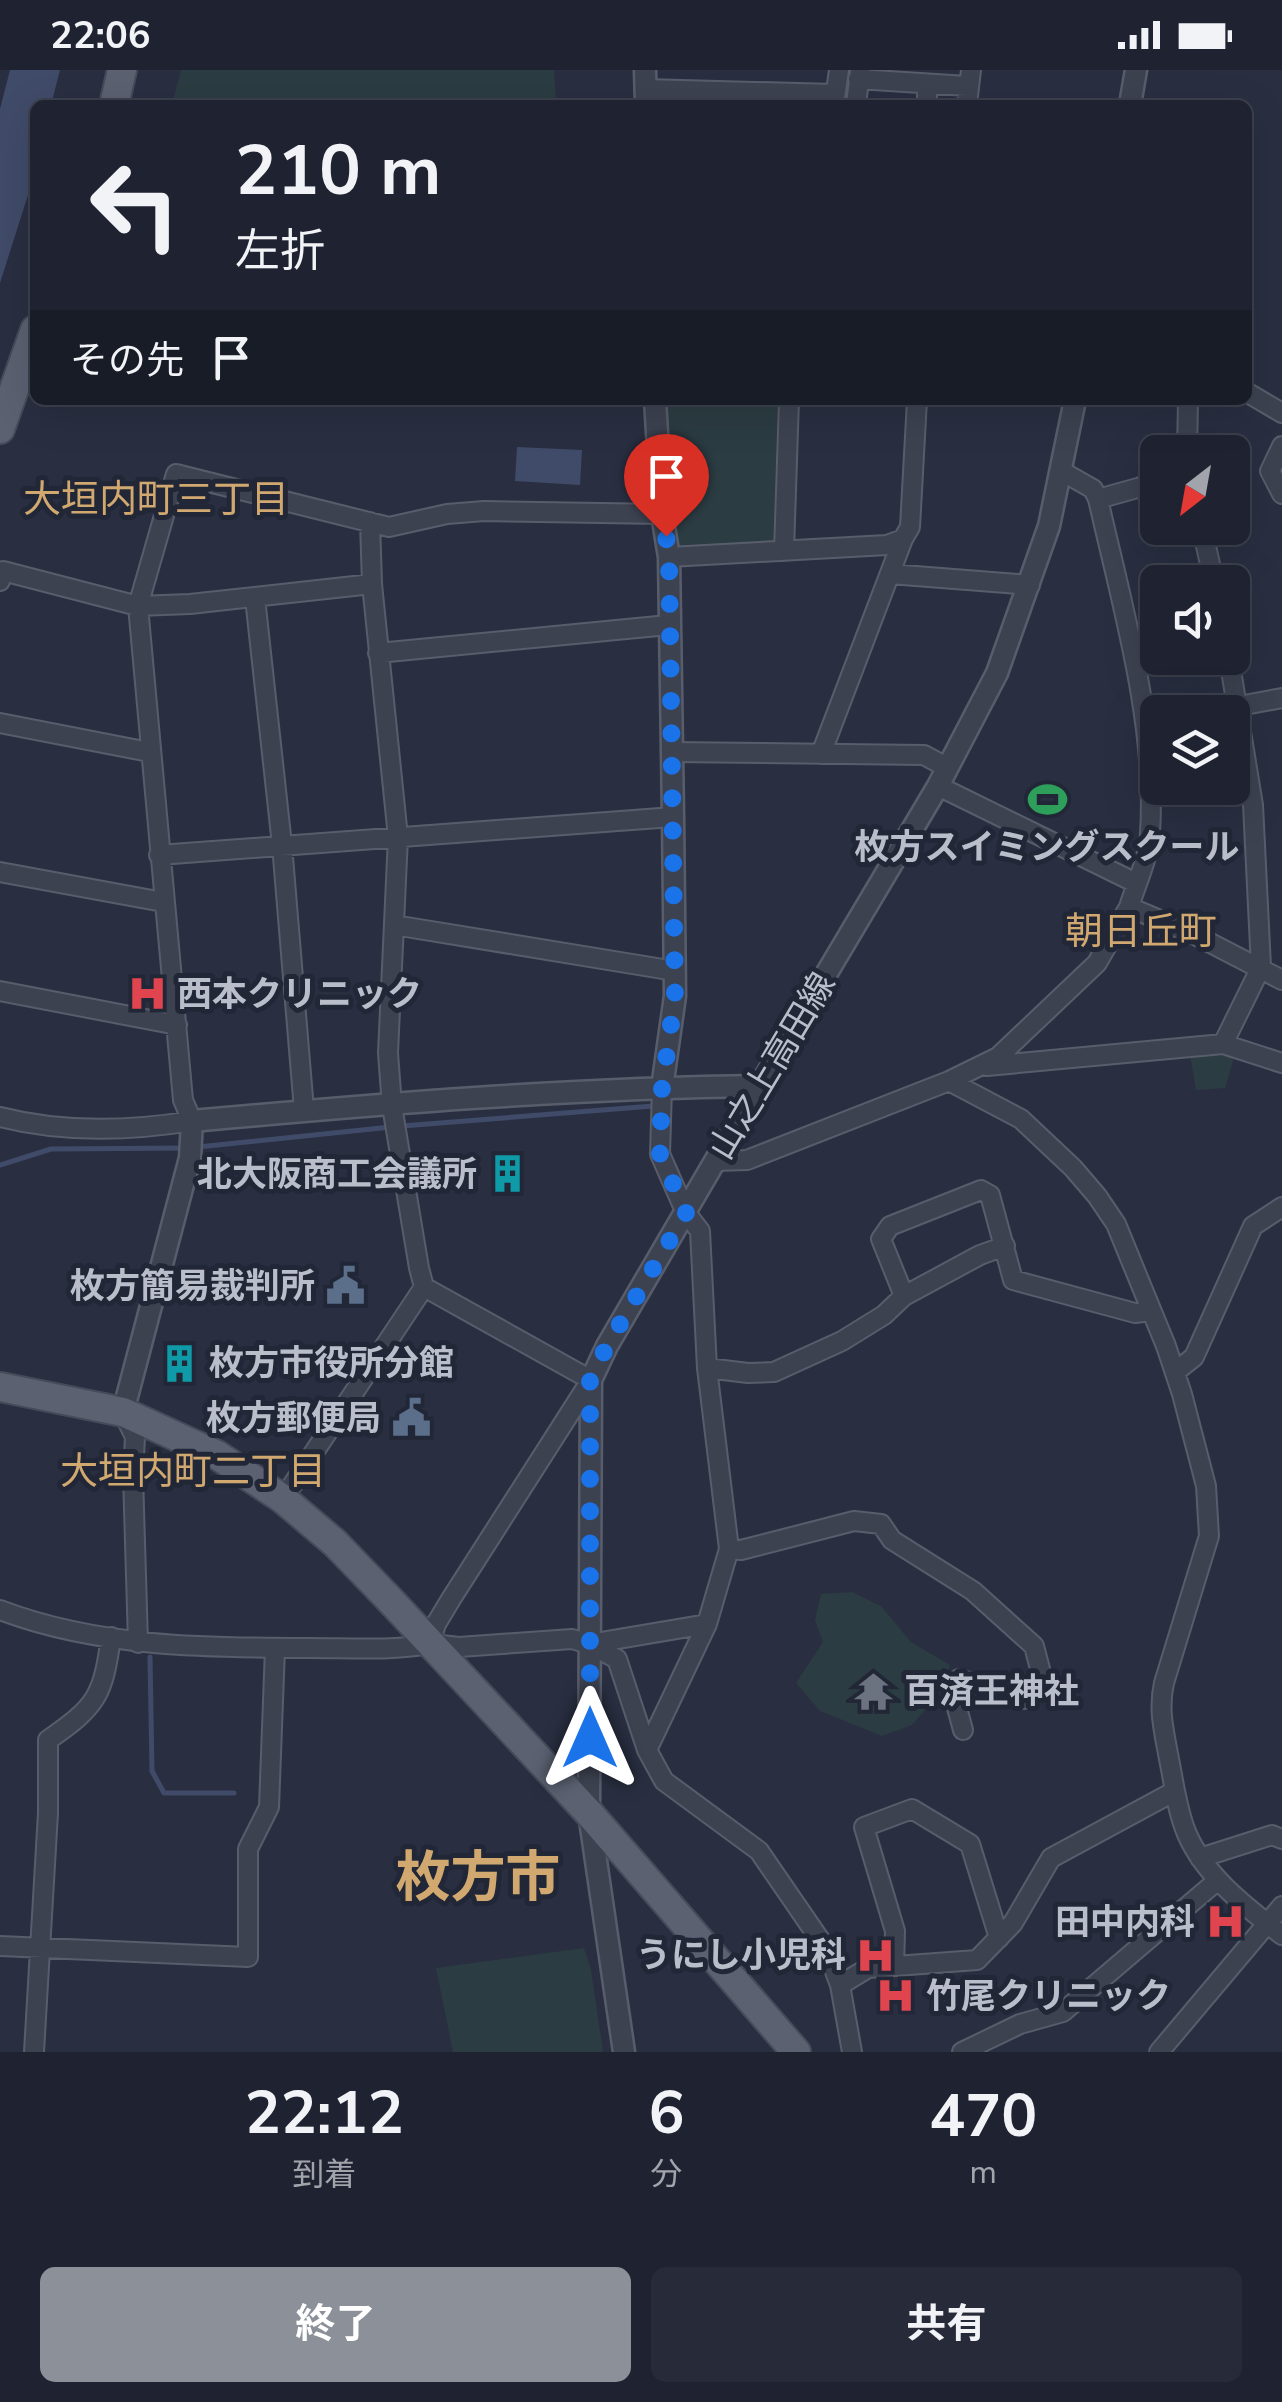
<!DOCTYPE html>
<html lang="ja">
<head>
<meta charset="utf-8">
<style>
  body { margin:0; font-family:"Nunito Sans","Noto Sans JP",sans-serif; background:#272b39; color:#f1f3f6; height:100vh; display:flex; flex-direction:column; font-size:38px; white-space:nowrap }
  * { box-sizing:border-box; margin:0 }
  p { font-size:32px; color:#a1a4ab }
  .icon { flex:none; width:55px; height:55px; fill:none; stroke:currentColor; stroke-width:2; stroke-linecap:round; stroke-linejoin:round }
  .map { position:relative; height:1982px; overflow:hidden }
  .panel { display:flex; flex-direction:column; background:#1f2331; flex:1 }
  .panel>* { flex:none }
  .guide { position:absolute; left:30px; top:30px; width:1222px; height:305px; border-radius:15px; box-shadow:0 10px 40px #0002,0 0 0 2px #3c404d; background:#1f2331; color:#f1f3f6; overflow:hidden }
  .needle { width:65px; rotate:211deg }
  .fabs { position:absolute; left:1140px; top:365px; display:grid; gap:20px }
  .fabs a { display:grid; place-items:center; width:110px; height:110px; border-radius:15px; background:#1f2331; box-shadow:0 10px 40px #0002,0 0 0 2px #3c404d; font-size:50px }
  .pin { position:absolute; display:grid; place-items:center; width:85px; height:85px; color:#fff; margin:-102px -42px; border-radius:50% 50% 50% 0; rotate:-45deg; box-shadow:0 0 10px #0007 }
  .pin .icon { rotate:45deg }
  .me { position:absolute; width:110px; margin:-55px; rotate:0deg; stroke-linejoin:round; filter:drop-shadow(0 0 8px #0008) }
  .turn { display:flex; align-items:center; gap:35px; height:210px; padding:0 40px; font-size:45px }
  .turn .icon { width:130px; height:130px; stroke-width:2.5 }
  .turn b { display:block; font-size:70px; line-height:85px }
  .then { display:flex; align-items:center; height:95px; padding:0 40px; background:#0003; gap:20px; font-size:38px }
  .eta { display:flex; justify-content:space-evenly; align-items:center; height:170px; text-align:center }
  .eta b { font-size:60px; font-weight:700; line-height:70px }
  .primary-button { display:flex; gap:20px; margin-top:auto; padding:20px 40px }
  .primary-button a { flex:1; height:115px; border-radius:15px; background:#8c9099; color:#fff; font-size:40px; font-weight:700; line-height:115px; text-align:center }
  .primary-button a+a { background:#272b39; color:#f1f3f6 }
  .status { display:flex; justify-content:space-between; align-items:center; height:70px; padding:0 50px; background:#1f2331; direction:ltr }
  .status svg { height:28px; fill:currentColor }
  .map>svg:first-child { display:block }
  .green { fill:#2b3c42 }
  .water { fill:#404b69 }
  .lines { fill:none; stroke-linecap:round; stroke-linejoin:round }
  .stream { stroke:#404b69; stroke-width:5 }
  .minor-casing { stroke:#585d6b; stroke-width:22 }
  .tertiary-casing { stroke:#585d6b; stroke-width:25 }
  .primary-casing { stroke:#464b5a; stroke-width:32 }
  .minor { stroke:#3d4251; stroke-width:18 }
  .tertiary { stroke:#3d4251; stroke-width:20 }
  .primary { stroke:#5b6171; stroke-width:28 }
  .route { stroke:#1a73e8; stroke-width:18; stroke-dasharray:0 32.4 }
  .labels { text-anchor:middle; dominant-baseline:central; stroke-width:10; stroke-linejoin:round; paint-order:stroke }
  .poi-label { font-size:35px; font-weight:bold; fill:#babecb; stroke:#212736; text-anchor:end }
  .street-label { font-size:35px; fill:#babecb; stroke:#212736 }
  .neighbourhood-label { font-size:38px; fill:#d0a870; stroke:#212736 }
  .town-label { font-size:55px; font-weight:bold; fill:#d0a870; stroke:#212736 }
</style>
</head>
<body>
<div class="status"><b>22:06</b><svg viewBox="0 0 49 12"><path d="M0 12V9h3v3zM5 12V6h3v6zM10 12V3h3v9zM15 12V0h3v12zM26 1h20v11H26zM47 4h2v5h-2z"/></svg></div>
<div class="map">
<svg width="1282" height="1982" viewBox="0 0 1282 1982">
  <rect width="100%" height="100%" fill="#292f41"/>
  <!-- green -->
  <path class="green" d="M181 0H554L556 35H172Z
    M663 330H778L773 474 675 480Z
    M1189 980 1236 981 1225 1018 1196 1020Z
    M852 1522 881 1536 911 1572 950 1595 946 1608 927 1619 933 1630 912 1655 882 1666 820 1641 796 1613 823 1572 815 1550 821 1524Z
    M584 1878 591 1900 603 1982H453L436 1898Z"/>
  <!-- water -->
  <path class="water" d="M10 0H60L51 35H35V103L0 213V39Z
    M517 377 582 380 580 415 515 411Z"/>
  <g class="lines">
    <!-- stream -->
    <path class="stream" d="M845 35 851 0
      M402 1056 653 1036
      M198 1077 391 1057
      M0 1095 51 1079 187 1078
      M150 1587 152 1701 164 1723H234"/>
    <defs>
      <path id="minor" d="M858 9 967 16
        M645 19 835 24
        M834 35 839 0
        M856 35 860 1
        M927 35V14
        M967 35 971 0
        M1248 323 1282 343
        M1282 376 1270 401 1282 424
        M1187 382 1188 330
        M1063 402 1093 419 1098 429C1122 535 1157 654 1150 763 1149 787 1136 814 1129 837
        M1098 429 1141 417 1158 406
        M1202 458 1214 512
        M784 481 789 330
        M669 487 887 475 903 469 910 457 917 330
        M890 504 1030 515
        M0 511 3 501 138 536 190 534 372 514
        M255 528 282 775 304 1040
        M378 583 668 555
        M1239 636 1282 628
        M0 653 149 682
        M671 682 924 685 948 698
        M821 684 903 469
        M938 716 1136 813
        M159 785C331 771 502 760 673 747
        M0 802 163 832
        M394 855 675 901
        M0 921 177 955
        M1223 974 1261 897 1253 735 1229 588
        M987 996 1223 974 1282 993
        M949 1011 1021 1049 1073 1098 1097 1126 1116 1154 1166 1276 1182 1324 1206 1416 1209 1466 1164 1613C1158 1640 1164 1661 1169 1689 1174 1713 1177 1741 1187 1764 1205 1806 1247 1838 1282 1865
        M0 1047C62 1063 130 1061 192 1051L183 1030 138 536 176 404 389 457 447 444 484 441 662 444
        M715 1091 747 1090 949 1011 998 987 1097 893 1129 837 1195 865 1282 910
        M904 1226 881 1169 890 1156 981 1120 990 1125 1013 1210 1135 1243 1151 1241
        M707 1298 748 1303 774 1302 842 1271 884 1245 904 1226 980 1185 1005 1176
        M1175 1302 1194 1287 1253 1156 1282 1137
        M123 1342 135 1367 133 1405 138 1573
        M283 1429 424 1217
        M729 1479 741 1480 854 1451 881 1454 892 1470 973 1521 1034 1576 1040 1599 1030 1628 1024 1629 959 1609 954 1627 963 1660
        M0 1540C97 1577 205 1578 309 1578 349 1578 390 1581 430 1574L436 1554 451 1529 591 1310 424 1217 419 1198 392 1036 388 983 398 767 372 514 370 452
        M432 1574 459 1577 572 1569 589 1574 617 1589 647 1680 664 1711 759 1781 827 1880 840 1915 852 1982
        M589 1574 707 1554
        M647 1680 707 1554 729 1479 707 1298 700 1161 686 1143 660 1084 662 1018
        M1200 1788 1272 1765 1282 1769
        M0 1876 248 1887V1779L269 1737 275 1578
        M894 1896 895 1861 864 1757 912 1739 970 1774 999 1868
        M840 1915 868 1898 977 1890 1013 1853 1051 1788 1175 1721
        M34 1982 48 1743V1670C97 1636 103 1626 111 1567
        M962 1982 1020 1954 1063 1942 1218 1810
        M1159 1982 1282 1836"/>
      <path id="tertiary" d="M645 0 646 35
        M1130 35 1136 0
        M655 330 662 444 669 487 673 747 675 926 662 1018
        M123 1342 190 1088 192 1051C379 1034 572 1018 760 1016
        M624 1982 589 1743 591 1310 607 1276 715 1091 938 716 997 603 1049 456 1075 330"/>
      <path id="primary" d="M114 35 122 0
        M0 359 35 260
        M0 1317 123 1342 217 1385 283 1429 335 1473 391 1531 589 1743 796 1982"/>
    </defs>
    <!-- minor casing -->
    <use href="#minor" class="minor-casing"/>
    <!-- tertiary casing -->
    <use href="#tertiary" class="tertiary-casing"/>
    <!-- primary casing -->
    <use href="#primary" class="primary-casing"/>
    <!-- minor -->
    <use href="#minor" class="minor"/>
    <!-- tertiary -->
    <use href="#tertiary" class="tertiary"/>
    <!-- primary -->
    <use href="#primary" class="primary"/>
  </g>
  <g class="lines">
    <!-- route -->
    <path class="route" d="M590 1668V1310L607 1276 686 1143 660 1084 662 1018 675 926 669 487 666 466"/>
  </g>
  <!-- icons -->
  <defs>
    <symbol id="stadium-bare" viewBox="-9 -9 18 18"><path d="M0-5a6.5 5 0 1 0 0 10a6.5 5 0 1 0 0-10ZM-3.5-1.8h7v3.6h-7Z" fill="#2e9e5b" stroke="#212736" stroke-width="2.5" paint-order="stroke"/></symbol>
    <symbol id="hospital-bare" viewBox="-9 -9 18 18"><path d="M-5-5h3v3.5h4V-5h3V5h-3V1.5h-4V5h-3Z" fill="#e0444e" stroke="#212736" stroke-width="2.5" paint-order="stroke"/></symbol>
    <symbol id="building-bare" viewBox="-9 -9 18 18"><path d="M-4-6H4V6H1V3H-1V6H-4ZM-2.5-4.3h1.7v1.8h-1.7ZM.8-4.3h1.7v1.8H.8ZM-2.5-1h1.7V.8h-1.7ZM.8-1h1.7V.8H.8Z" fill="#0f9aa8" stroke="#212736" stroke-width="2.5" paint-order="stroke"/></symbol>
    <symbol id="civic-bare" viewBox="-9 -9 18 18"><path d="M-.6-6.5H3V-4.5H.6V-3L4-1V1h2V6H-6V1h2V-1L-.6-3ZM-1.2 2.5V6h2.4V2.5Z" fill="#5c6f8a" stroke="#212736" stroke-width="2.5" paint-order="stroke"/></symbol>
    <symbol id="temple-bare" viewBox="-9 -9 18 18"><path d="M0-6L5-2H3V0L6.5 2.5H4V6H1.5V3h-3V6H-4V2.5H-6.5L-3 0V-2H-5Z" fill="#6b7280" stroke="#212736" stroke-width="2.5" paint-order="stroke"/></symbol>
  </defs>
  <g fill-rule="evenodd">
    <use href="#stadium-bare" x="1020" y="702" width="55" height="55"/>
    <use href="#hospital-bare" x="120" y="896" width="55" height="55"/>
    <use href="#building-bare" x="480" y="1076" width="55" height="55"/>
    <use href="#civic-bare" x="318" y="1188" width="55" height="55"/>
    <use href="#building-bare" x="152" y="1266" width="55" height="55"/>
    <use href="#civic-bare" x="384" y="1320" width="55" height="55"/>
    <use href="#temple-bare" x="846" y="1594" width="55" height="55"/>
    <use href="#hospital-bare" x="1198" y="1824" width="55" height="55"/>
    <use href="#hospital-bare" x="848" y="1858" width="55" height="55"/>
    <use href="#hospital-bare" x="868" y="1898" width="55" height="55"/>
  </g>
  <g class="labels">
    <!-- poi labels -->
    <g class="poi-label">
      <text x="1047" y="777" text-anchor="middle">枚方スイミングスクール</text>
      <text x="177" y="924" text-anchor="start">西本クリニック</text>
      <text x="477" y="1104">北大阪商工会議所</text>
      <text x="315" y="1216">枚方簡易裁判所</text>
      <text x="209" y="1293" text-anchor="start">枚方市役所分館</text>
      <text x="381" y="1348">枚方郵便局</text>
      <text x="904" y="1621" text-anchor="start">百済王神社</text>
      <text x="1195" y="1852">田中内科</text>
      <text x="846" y="1885">うにし小児科</text>
      <text x="926" y="1926" text-anchor="start">竹尾クリニック</text>
    </g>
    <!-- street labels -->
    <g class="street-label">
      <text transform="translate(772 996) rotate(-59)">山之上高田線</text>
    </g>
    <!-- neighbourhood labels -->
    <g class="neighbourhood-label">
      <text x="156" y="429">大垣内町三丁目</text>
      <text x="1141" y="861">朝日丘町</text>
      <text x="193" y="1401">大垣内町二丁目</text>
    </g>
    <!-- town labels -->
    <g class="town-label">
      <text x="478" y="1807">枚方市</text>
    </g>
  </g>
</svg>
<div class="fabs">
<a><svg class="needle" viewBox="-14 -14 28 28"><path d="M0-13l5 13h-10z" fill="#e53935"/><path d="M0 13l5-13h-10z" fill="#a1a4ab"/></svg></a>
<a><svg class="icon" aria-label="sound" viewBox="0 0 24 24"><path d="M4 9h4l5-4v14l-5-4H4zM17 9q2 3 0 6"/></svg></a>
<a><svg class="icon" aria-label="layers" viewBox="0 0 24 24"><path d="M12 4l9 5-9 5-9-5zM3 14l9 5 9-5"/></svg></a>
</div>
<div class="pin" style="left:666px;top:466px;background:#d93025"><svg class="icon" aria-label="arrive" viewBox="0 0 24 24"><path d="M6 21V4h12l-3 4 3 4H6"/></svg></div>
<svg class="me" style="left:590px;top:1668px" viewBox="-20 -20 40 40"><path d="M0-17L14 15 0 8-14 15z" fill="#1a73e8" stroke="#fff" stroke-width="4"/></svg>
<div class="guide">
<div class="turn"><svg class="icon" aria-label="left" viewBox="0 0 24 24"><path d="M17 20v-9H6M10 6l-5 5 5 5"/></svg><div><b>210 m</b>左折</div></div>
<div class="then">その先<svg class="icon" aria-label="arrive" viewBox="0 0 24 24"><path d="M6 21V4h12l-3 4 3 4H6"/></svg></div>
</div>
</div>
<section class="panel">
<div class="eta">
<div><b>22:12</b><p>到着</p></div>
<div><b>6</b><p>分</p></div>
<div><b>470</b><p>m</p></div>
</div>
<div class="primary-button"><a>終了</a><a>共有</a></div>
</section>
</body>
</html>
